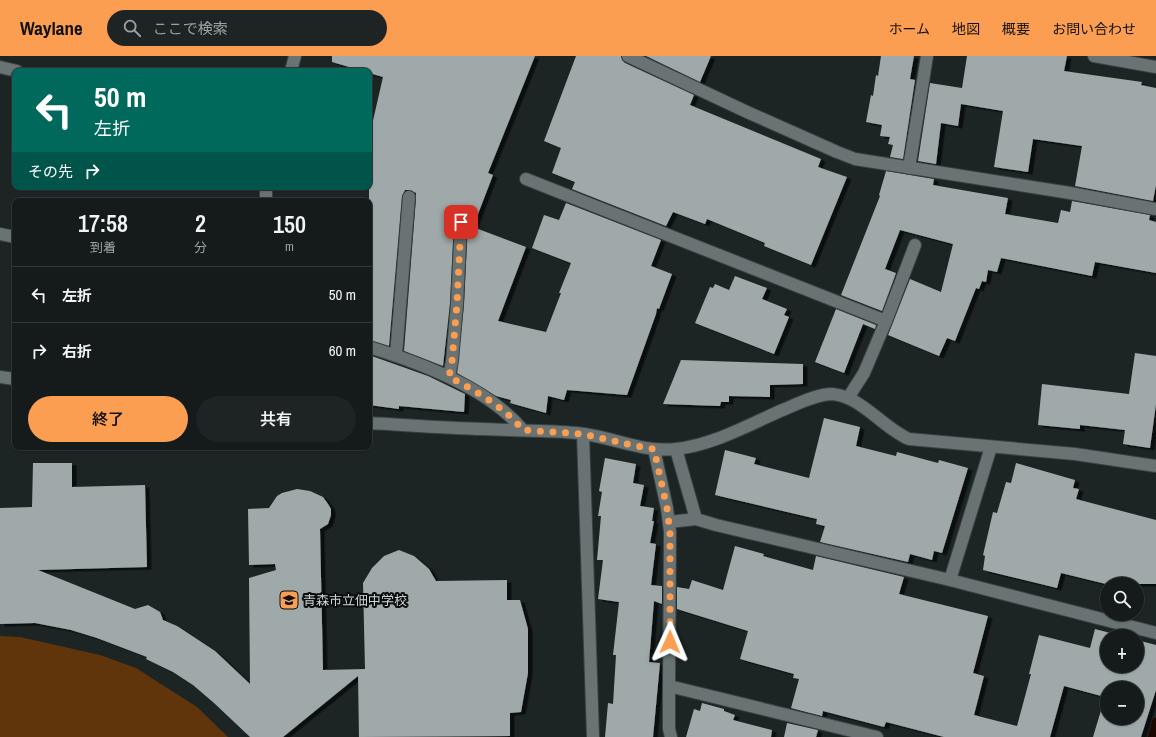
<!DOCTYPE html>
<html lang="ja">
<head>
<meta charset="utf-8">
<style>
  body { margin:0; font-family:"Archivo Narrow","Noto Sans JP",sans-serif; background:#1e2424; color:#f1f3f6; height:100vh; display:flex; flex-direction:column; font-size:15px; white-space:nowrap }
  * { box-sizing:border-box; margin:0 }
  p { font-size:13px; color:#9da1a3 }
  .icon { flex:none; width:22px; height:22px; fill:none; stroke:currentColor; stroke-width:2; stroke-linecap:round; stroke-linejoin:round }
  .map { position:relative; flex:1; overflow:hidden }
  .drawer { position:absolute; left:12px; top:142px; width:360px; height:252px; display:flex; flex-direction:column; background:#151b1b; border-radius:8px; box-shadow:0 1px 3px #0004,0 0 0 1px #34393a }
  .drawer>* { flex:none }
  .guide { position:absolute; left:12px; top:12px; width:360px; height:122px; border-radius:8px; box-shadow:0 1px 3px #0004,0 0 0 1px #34393a; background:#00695c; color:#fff; overflow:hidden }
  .buttons { position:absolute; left:1100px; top:521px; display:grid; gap:8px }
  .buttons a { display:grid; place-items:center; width:44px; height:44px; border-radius:50%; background:#151b1b; box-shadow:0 1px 3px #0004,0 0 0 1px #34393a; font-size:20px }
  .pin { position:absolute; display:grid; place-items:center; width:34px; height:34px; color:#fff; margin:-17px; border-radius:8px; box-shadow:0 2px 6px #0006 }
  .me { position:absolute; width:44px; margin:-22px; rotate:1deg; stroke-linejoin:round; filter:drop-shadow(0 0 3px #0008) }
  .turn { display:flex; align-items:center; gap:14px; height:84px; padding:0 16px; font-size:18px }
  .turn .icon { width:52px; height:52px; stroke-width:2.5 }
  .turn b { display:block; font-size:28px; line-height:34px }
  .then { display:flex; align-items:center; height:38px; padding:0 16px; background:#0003; gap:8px; font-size:15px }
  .eta { display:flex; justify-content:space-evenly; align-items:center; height:68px; text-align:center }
  .eta b { font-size:24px; font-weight:600; line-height:28px }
  .primary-button { display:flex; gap:8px; margin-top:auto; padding:8px 16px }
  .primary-button a { flex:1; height:46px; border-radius:24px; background:#fb9e52; color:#111; font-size:16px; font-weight:600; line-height:46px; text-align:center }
  .primary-button a+a { background:#1e2424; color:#f1f3f6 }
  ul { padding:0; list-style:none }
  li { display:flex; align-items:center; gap:12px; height:56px; padding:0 16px; border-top:1px solid #34393a }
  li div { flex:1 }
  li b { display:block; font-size:15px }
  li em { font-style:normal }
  header { display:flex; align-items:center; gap:24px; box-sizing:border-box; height:56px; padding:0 20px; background:#fb9e52; color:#111 }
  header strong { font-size:19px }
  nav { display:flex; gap:22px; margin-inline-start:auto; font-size:14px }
  .search { width:280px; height:36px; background:#1e2424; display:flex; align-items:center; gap:10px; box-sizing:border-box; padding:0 14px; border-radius:22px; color:#9da1a3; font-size:15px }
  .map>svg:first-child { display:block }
  .green { fill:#61350c }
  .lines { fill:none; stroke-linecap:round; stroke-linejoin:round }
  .stream { stroke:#1b0600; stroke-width:8 }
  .building { fill:#9fa9a9; fill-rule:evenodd; filter:url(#shadow) }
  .minor-casing { stroke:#3a4141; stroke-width:14 }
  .minor { stroke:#6a7373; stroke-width:12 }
  .route { stroke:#fb9e52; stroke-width:7; stroke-dasharray:0 12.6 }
  .labels { text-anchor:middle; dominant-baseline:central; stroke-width:4; stroke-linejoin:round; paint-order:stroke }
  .poi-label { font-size:13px; fill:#cfd4d4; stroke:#090d0d; text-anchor:start }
</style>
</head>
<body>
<header>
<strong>Waylane</strong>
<div class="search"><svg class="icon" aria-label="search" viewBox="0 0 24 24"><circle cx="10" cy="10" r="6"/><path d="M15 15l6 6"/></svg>ここで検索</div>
<nav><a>ホーム</a><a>地図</a><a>概要</a><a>お問い合わせ</a></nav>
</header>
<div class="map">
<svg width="1156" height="681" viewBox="0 0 1156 681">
  <defs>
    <filter id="shadow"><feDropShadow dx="4.5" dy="2.5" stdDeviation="0" flood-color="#0009"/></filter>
  </defs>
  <rect width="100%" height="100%" fill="#1c2424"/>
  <!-- green -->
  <path class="green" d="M0 580 20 581 100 599 136 612 197 651 228 681H0Z"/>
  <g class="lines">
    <!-- stream -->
    <path class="stream" d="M1152 681 1156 666"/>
  </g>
  <!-- building -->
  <path class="building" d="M332 0H535L488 117 493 119 473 171 526 191 498 265 546 276 561 237H559L571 207 532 192 544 159 559 164 566 147 661 184 651 210 672 218 659 253 657 252 656 258 627 339 567 334 564 344 548 340 546 357 510 347 511 344 496 340 457 317 464 248 468 166 467 162 462 159 457 160 454 166 450 247 443 310 404 295 416 142V137L410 134H405L402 140 389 290 369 284V82L383 21 369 17V15H363L332 6Z
    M576 0H621L622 4 625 7 694 39 690 49 821 103 818 111 847 121 811 209 764 190 765 187 707 163 705 168 673 156 666 170 572 133 575 126 552 117 561 92 544 85Z
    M646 0H711L700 26Z
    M881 0H914L910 23 915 24 903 103 890 101 893 89 888 88 890 81 880 80 882 69 866 66 871 39 873 40 876 19 878 20Z
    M967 0H1067L1064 15 1142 26 1141 29 1156 32V129L1153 145 1075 130 1082 90 1033 83 1028 116 994 111 1003 55 961 48 958 70 941 67 936 108 918 105 930 27 962 32Z
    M886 115 934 123 933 129 1008 142 1005 158 1058 167 1061 154 1070 156 1072 145 1150 159 1149 164 1156 166V217L1095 206 1092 220 1001 202 997 216 988 214 986 226 982 225 979 233 976 232 955 285 947 282 939 300 888 279 910 223 941 236 953 188 900 174 885 213 896 217 882 255 841 239 880 140 879 139Z
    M735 220 767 232 762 243 787 253 784 259 789 261 774 298 695 267 710 231 713 232 715 228 729 234Z
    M836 253 876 269 875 273 863 268 844 317 815 306Z
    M1135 297 1156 300V348L1150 392 1123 388 1125 374 1080 369V373L1038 369 1042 328 1129 338Z
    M369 299 428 320 465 338 464 356 399 350V353L369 349Z
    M681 304 803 308V328L770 329V341L729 340V346H721L720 350 663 348Z
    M824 362 860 371 856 390 896 400 897 396 938 407 939 404 968 412 942 497 934 495 932 504 910 498 908 506 820 486 825 470 816 468 817 463 715 439 725 394 756 402 754 408 809 422Z
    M605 402 636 408 633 427 644 429 640 450 654 452 652 465H654L650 487 656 488 651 529 662 530V548L654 545 649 606 660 607 653 681H605L608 647 613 648 616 599H613L619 546 598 543 603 504H597L601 460H598L602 436 599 435Z
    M33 407H72V431L145 429 147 511 38 514 135 553 148 549 160 556 163 564 177 570 215 595 250 628 249 522 276 514 275 508 249 509 248 453 269 452 277 440 282 437 297 433 310 435 323 441 328 448 331 453V459L328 468 320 473 323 614 365 613 363 527 372 512 384 500 399 494 414 500 429 513 436 525 507 524V544H520L528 573V617L521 656 510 657V680L359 681 358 620 283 681H250L214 647 193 629 173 616 146 603 147 601 97 582 71 574 35 567 0 568V452L32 451Z
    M1016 407 1075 424 1073 432 1079 433 1076 443 1156 464V528H1106L1061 517 1057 532 983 514 985 500 983 499 993 456 997 457 1006 426 1011 427Z
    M735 490 764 498 763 500 813 514 816 500 904 521 899 538 988 560 973 617 984 620 974 659 1017 670 1031 618H1029L1039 579 1090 592 1095 573 1122 580H1107V610H1137V584L1156 589V634L1141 681H1093L1105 641 1064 630 1050 681H944L886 666 884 671 823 655 822 660 791 652 799 623 793 622 794 618 740 603 748 575 677 553V531L689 533 692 524 723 534ZM1107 632H1137V662H1107Z
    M702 647 724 653V655L735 659 733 664 772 674 771 681H686L694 653 700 655Z
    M787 667 818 674 816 681H784Z"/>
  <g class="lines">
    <defs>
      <path id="minor" d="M628 0 747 56 837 96 855 103 1070 137 1156 153
        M1094 0 1156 11
        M0 11 17 15
        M291 15 295 0
        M909 112 927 0
        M526 123 886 265
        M266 131V145
        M0 178 15 181
        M369 291C421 307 488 332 523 374
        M396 299 409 141
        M0 321 15 323
        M449 321 452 305 457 248 461 166
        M848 342 864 317 886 265 915 189
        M369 367C407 369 446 372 484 373 515 375 546 374 577 377 610 380 642 397 676 393 712 389 747 370 780 355 795 349 816 338 832 338 861 340 883 372 909 383L1075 398 1156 410
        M583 378 593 681
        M654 393 667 452 670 476 669 630V673L671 681
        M676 393 696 463 716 469 950 524 1156 577
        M669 466 696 463
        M950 524 991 391
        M669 630 877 681"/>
    </defs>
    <!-- minor casing -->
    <use href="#minor" class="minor-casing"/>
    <!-- minor -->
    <use href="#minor" class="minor"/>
  </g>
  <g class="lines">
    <!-- route -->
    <path class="route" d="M461 166 457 248 452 305 449 321C476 335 504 351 523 374L583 378 636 390 654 393 667 452 670 476V586"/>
  </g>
  <!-- icons -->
  <defs>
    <symbol id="school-square" viewBox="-11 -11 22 22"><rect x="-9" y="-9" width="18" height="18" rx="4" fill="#fb9e52" stroke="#090d0d"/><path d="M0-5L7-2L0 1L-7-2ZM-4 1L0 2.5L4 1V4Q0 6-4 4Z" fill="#111"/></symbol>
  </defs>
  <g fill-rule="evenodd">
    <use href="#school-square" x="278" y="533" width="22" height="22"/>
  </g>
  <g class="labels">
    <!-- poi labels -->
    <g class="poi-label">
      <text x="303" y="544">青森市立佃中学校</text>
    </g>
  </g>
</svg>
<div class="buttons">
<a><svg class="icon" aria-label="search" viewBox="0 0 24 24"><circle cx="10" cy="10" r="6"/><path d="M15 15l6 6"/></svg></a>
<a>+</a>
<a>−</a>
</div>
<div class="pin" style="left:461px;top:166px;background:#d93025"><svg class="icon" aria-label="arrive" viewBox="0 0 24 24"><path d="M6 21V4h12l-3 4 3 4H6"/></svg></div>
<svg class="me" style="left:670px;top:586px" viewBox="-20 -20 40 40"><path d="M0-17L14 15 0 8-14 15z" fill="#fb9e52" stroke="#fff" stroke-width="4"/></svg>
<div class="guide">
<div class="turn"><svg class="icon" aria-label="left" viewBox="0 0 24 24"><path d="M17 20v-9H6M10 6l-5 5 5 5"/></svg><div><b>50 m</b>左折</div></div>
<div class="then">その先<svg class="icon" aria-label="right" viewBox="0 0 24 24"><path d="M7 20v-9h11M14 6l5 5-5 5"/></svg></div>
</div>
<section class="drawer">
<div class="eta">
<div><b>17:58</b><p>到着</p></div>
<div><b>2</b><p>分</p></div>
<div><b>150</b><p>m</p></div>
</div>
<ul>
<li><svg class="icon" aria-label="left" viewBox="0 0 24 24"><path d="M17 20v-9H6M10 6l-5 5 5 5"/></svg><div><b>左折</b></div><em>50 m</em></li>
<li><svg class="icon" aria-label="right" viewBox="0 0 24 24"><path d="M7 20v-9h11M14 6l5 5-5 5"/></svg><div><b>右折</b></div><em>60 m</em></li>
</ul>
<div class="primary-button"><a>終了</a><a>共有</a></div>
</section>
</div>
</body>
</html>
